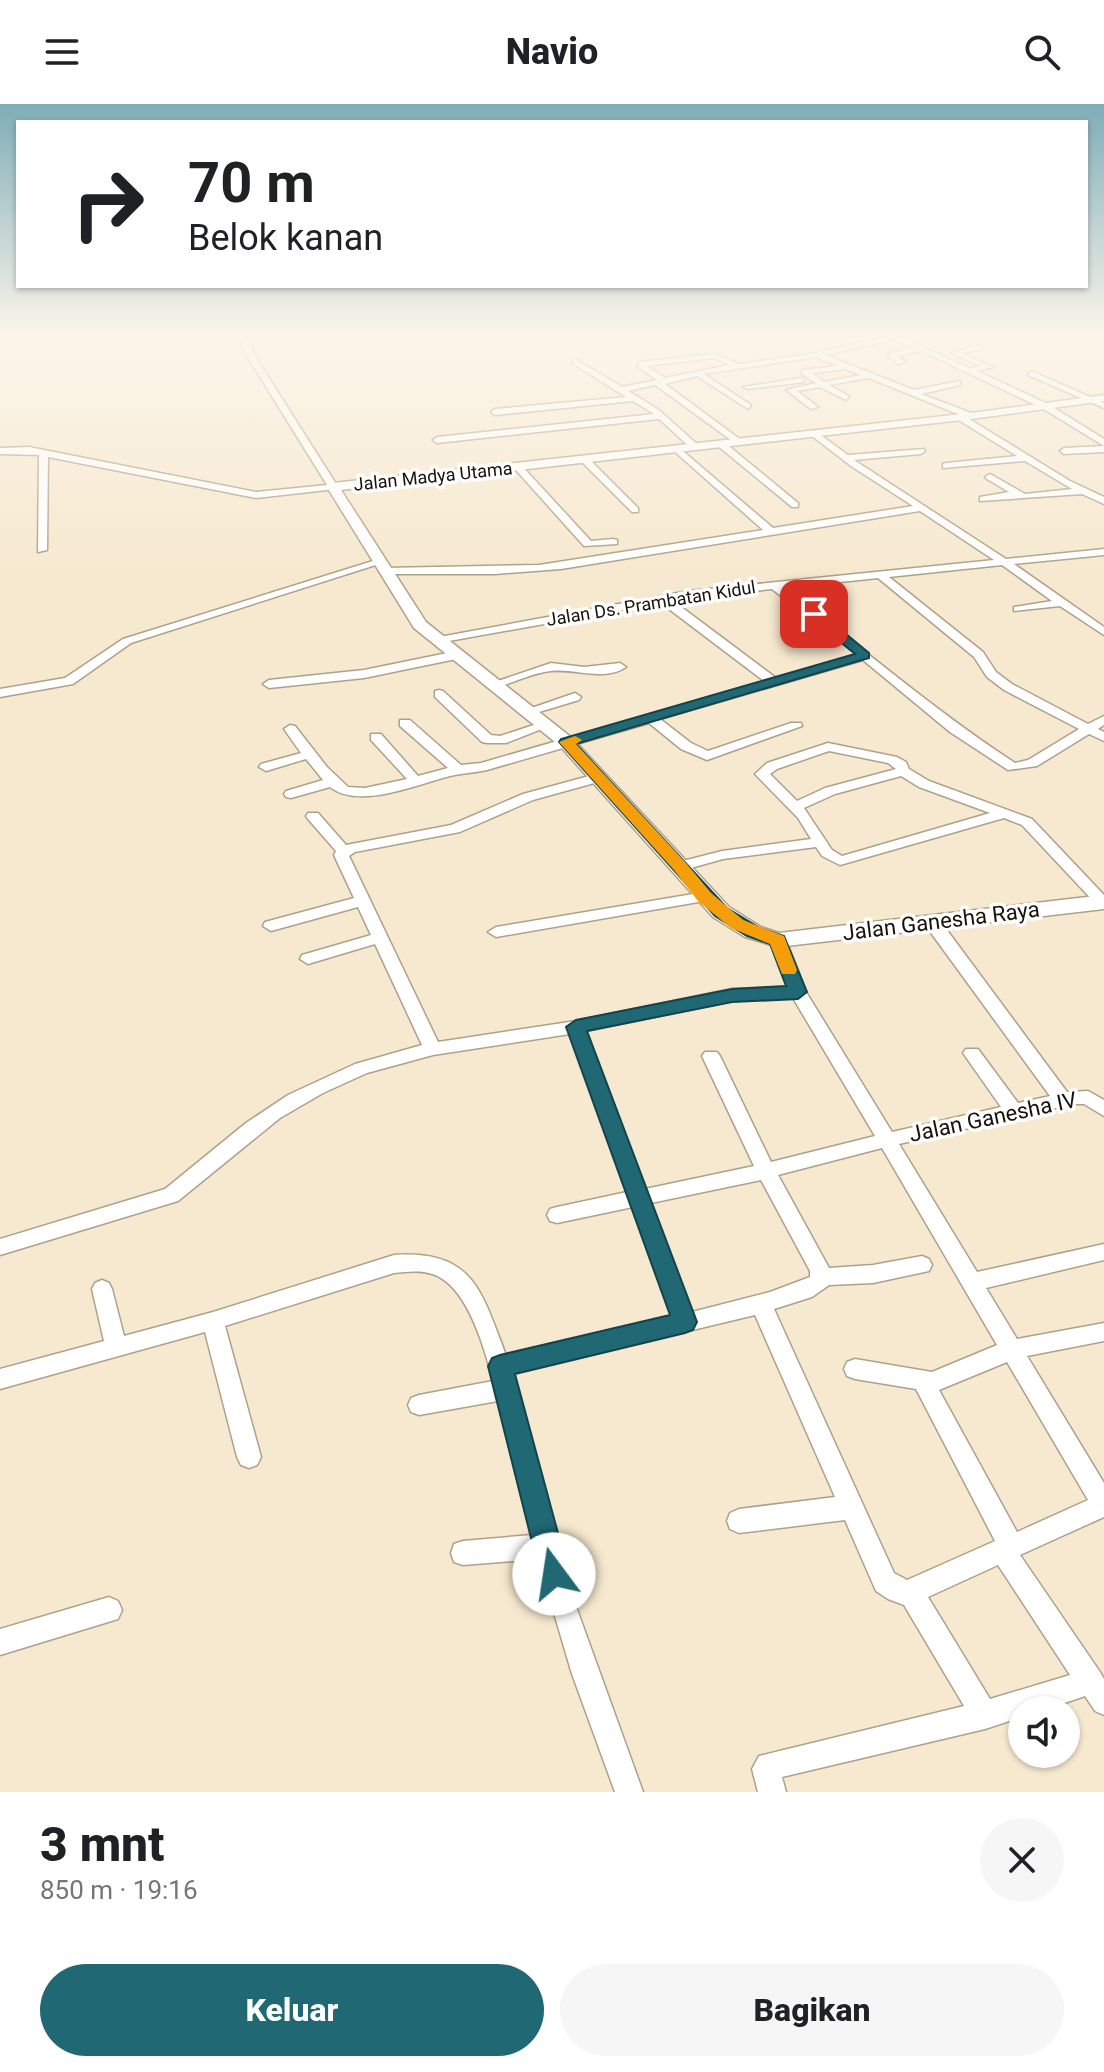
<!DOCTYPE html>
<html lang="id">
<head>
<meta charset="utf-8">
<style>
  body { margin:0; font-family:Roboto,sans-serif; background:#f6f6f6; color:#202124; height:100vh; display:flex; flex-direction:column; font-size:30px; white-space:nowrap }
  * { box-sizing:border-box; margin:0 }
  p { font-size:26px; color:#757577 }
  .icon { flex:none; width:44px; height:44px; fill:none; stroke:currentColor; stroke-width:2; stroke-linecap:round; stroke-linejoin:round }
  .map { position:relative; height:1688px; overflow:hidden }
  .details { display:flex; flex-direction:column; background:#fff; flex:1 }
  .details>* { flex:none }
  .guide { position:absolute; left:16px; top:16px; width:1072px; height:168px; border-radius:0px; box-shadow:0 2px 6px #0004; background:#fff; color:#202124; overflow:hidden }
  .tools { position:absolute; left:1008px; top:1592px; display:grid; gap:16px }
  .tools a { display:grid; place-items:center; width:72px; height:72px; border-radius:50%; background:#fff; box-shadow:0 2px 6px #0004; font-size:40px }
  .pin { position:absolute; display:grid; place-items:center; width:68px; height:68px; color:#fff; margin:-34px; border-radius:16px; box-shadow:0 4px 12px #0006 }
  .me { position:absolute; width:88px; margin:-44px; rotate:346deg; stroke-linejoin:round; filter:drop-shadow(0 0 6px #0008) }
  .turn { display:flex; align-items:center; gap:28px; height:168px; padding:0 40px; font-size:36px }
  .turn .icon { width:104px; height:104px; stroke-width:2.5 }
  .turn b { display:block; font-size:56px; line-height:68px }
  .round { display:grid; place-items:center; flex:none; width:84px; height:84px; border-radius:42px; background:#f6f6f6 }
  .overview { display:flex; align-items:center; justify-content:space-between; height:136px; padding:0 40px }
  h1 { font-size:48px; font-weight:800; line-height:60px }
  .action { display:flex; gap:16px; margin-top:auto; padding:16px 40px }
  .action a { flex:1; height:92px; border-radius:48px; background:#1f6874; color:#fff; font-size:32px; font-weight:800; line-height:92px; text-align:center }
  .action a+a { background:#f6f6f6; color:#202124 }
  header { display:flex; justify-content:space-between; align-items:center; height:104px; padding:0 40px; background:#fff; font-size:36px; font-weight:800 }
  .map>svg:first-child { display:block }
  .lines { fill:none; stroke-linecap:round; stroke-linejoin:round }
  .minor-casing { stroke:#aea18a; stroke-width:3 }
  .tertiary-casing { stroke:#aea18a; stroke-width:3 }
  .minor { fill:#fff; fill-rule:evenodd }
  .tertiary { fill:#fff; fill-rule:evenodd }
  .route { fill:#1f6874; stroke:#14444b; stroke-width:2 }
  .slow { fill:#f59e0b }
  .labels { text-anchor:middle; dominant-baseline:central; stroke-width:7; stroke-linejoin:round; paint-order:stroke }
  .far-street-label { font-size:18px; fill:#171209; stroke:#fff }
  .street-label { font-size:22px; fill:#171209; stroke:#fff }
</style>
</head>
<body>
<header><svg class="icon" aria-label="menu" viewBox="0 0 24 24"><path d="M4 6h16M4 12h16M4 18h16"/></svg>Navio<svg class="icon" aria-label="search" viewBox="0 0 24 24"><circle cx="10" cy="10" r="6"/><path d="M15 15l6 6"/></svg></header>
<div class="map">
<svg width="1104" height="1688" viewBox="0 0 1104 1688">
  <rect width="100%" height="100%" fill="#f7e9d0"/>
  <g class="lines">
    <defs>
      <path id="minor" d="M238 231H246L255 252 338 383 336 385 256 394 48 353 47 446 38 448 39 351 0 350V344L29 343 256 388 327 381 247 252Z
        M888 231H897L969 264 980 262 951 249 981 241V245L962 249 993 263 977 267 1048 300 1104 335V342L1042 304 921 247 898 252 905 258 898 260 889 253V249L914 244 894 235 825 251 914 286 960 277V281L921 290 974 310V314L966 313 1070 377 1104 393V400L1082 390 980 397V393L1009 388 987 375 985 373 990 370 1025 390 1072 385 1025 357 943 364V360L946 359 1017 352 957 315 956 313 960 311 869 274 829 281 849 292 846 296 820 283 797 287 818 303 811 305 786 286 816 279 802 270V266L837 262 816 253 704 270 751 301 748 305 697 272 665 280 741 336V340L738 341 655 281 628 287 659 306 698 341V345H692L659 315 437 339 433 336 437 333 654 310 633 297 495 311 491 308 495 305 626 293 572 259 575 255 622 283 657 276 637 262 640 258 715 250 739 260 817 249ZM714 254 729 261 665 274 647 262ZM845 265 861 271 824 278 812 269Z
        M1031 267 1104 299V304L1028 271Z
        M801 274 804 278 747 285 743 283Z
        M815 327 848 351 924 345 925 347 921 350 854 356 1006 455 1104 445V451L1014 460 1104 523V531L1060 502 1014 507V503L1052 497 1002 461 889 473 983 548 996 568 1012 580 1088 620 1104 612V621L1098 625 1104 628V637L1089 630 1037 662 1008 666 950 628 863 556 660 615 691 639 708 647 791 619H801L802 622 707 656 681 645 649 619 487 666C474 669 462 669 450 672 418 680 359 706 330 683L291 694 286 693 284 690 286 687 323 676 306 655 266 667 259 663 261 660 301 649 284 625 290 621 295 622 327 663 348 683 365 684 407 675 371 636V630H381L418 672 448 664 400 622V616H410L461 661 481 659 764 577 661 499 438 539 434 538V534L689 487 994 456 920 407 561 465 495 470H385L380 467 385 464 539 461 763 426 674 347 673 345 677 342 773 424 913 402 851 362 812 332V328ZM878 474 974 553 987 573 1004 586 1079 625 1028 656 1015 659C935 607 860 542 784 484ZM772 485 857 550 776 574 672 496Z
        M718 338H724L798 399V403H792L718 342Z
        M1104 342V348L1064 350 1060 347 1064 344Z
        M581 353H587L638 404V408H632L581 357Z
        M515 361H521L591 437 613 435 617 436V440L584 442 515 365Z
        M376 456 385 458 131 539 73 580 0 593V585L65 574 123 535Z
        M457 547 461 548V554L364 574 269 584 263 580 269 576 364 566Z
        M551 559 584 563 620 559 626 563C604 578 574 564 551 567 532 569 513 579 495 584L489 580Z
        M439 586 443 587 491 631 500 632 546 617 552 621 506 639H487L482 638 435 593V587Z
        M575 589 581 593 579 596 529 611 523 607Z
        M828 639 897 653 906 658 909 665 929 677 1032 715 1104 791V802L1097 801 1022 721 1004 714 840 761 822 752 816 743 723 755 680 767 675 765 673 762 675 759 722 747 811 735 798 714 755 670 767 659ZM829 647 888 659 896 665 825 684 797 697 770 670 777 665ZM901 672 919 683 990 709 842 752 832 746 804 704 835 690Z
        M600 669 607 673 605 676 533 696 460 728 355 748 349 752 438 938 576 917 732 885 788 883 770 836 778 831 786 836 806 888 892 1028 1001 1003 963 949 966 945H978L1018 999 1050 992 926 822 924 818 926 814H938L1067 988 1088 987 1104 996V1012L1084 1000H1073L899 1040 977 1168 1104 1140V1156L986 1184 1017 1235 1104 1219V1237L1027 1252 1104 1379V1413L1020 1451 1100 1568 1104 1575V1611L1095 1607 1085 1592 1044 1606H1022V1613L985 1625 782 1673 786 1688H758L752 1665 759 1652 964 1602 904 1501 888 1495 876 1487 845 1416 739 1429 730 1425 727 1417 730 1409 739 1405 835 1393 755 1211 513 1269 574 1497 643 1688H615L572 1570 538 1455 463 1461 454 1458 451 1449 454 1440 463 1437 532 1431 498 1297 419 1311 411 1308 408 1301 411 1294 419 1291 493 1277C485 1245 467 1180 432 1170 420 1166 407 1168 394 1169L225 1222 261 1353 257 1361 249 1364 241 1361 237 1353 205 1228 0 1285V1265L104 1237 92 1185 95 1179 102 1176 109 1179 112 1185 124 1232 213 1208 394 1151C474 1146 481 1187 506 1251L673 1213 633 1103 557 1119 550 1117 547 1111 550 1105 557 1103 627 1088 570 930 433 951 367 969 323 989 280 1014 178 1097 0 1151V1135L165 1085 246 1019 288 991 355 960 422 941 375 840 308 860 300 855 302 851 371 831 358 803 271 827 263 822 265 818 354 794 334 751 336 747 308 715 306 712 308 709H318L346 741 451 721 523 690ZM793 894 875 1032 771 1058 720 952 717 948H705L702 952 754 1062 645 1085 586 927 732 897ZM882 1044 997 1241 932 1268 855 1255 847 1258 844 1265 847 1272 855 1275 916 1285 995 1437 907 1476 894 1469 774 1205 812 1193 829 1181 873 1179 929 1167 932 1161 929 1155 922 1152 873 1161 829 1164 778 1071ZM761 1076 810 1167V1173L770 1188 692 1208 651 1099ZM1007 1258 1088 1396 1017 1428 939 1286ZM998 1461 1070 1571 990 1595 928 1493Z
        M705 788 710 790 713 793 710 796 496 833 488 828 496 823Z
        M109 1493 118 1497 122 1506 118 1515 0 1551V1525Z"/>
      <path id="tertiary" d="M1104 291V297L971 315 341 386 426 518 572 634 729 803 761 823 779 829 1104 791V805L778 843 745 833 713 813 560 642 414 524 327 383 333 379 971 309Z"/>
    </defs>
    <!-- minor casing -->
    <use href="#minor" class="minor-casing"/>
    <!-- tertiary casing -->
    <use href="#tertiary" class="tertiary-casing"/>
    <!-- minor -->
    <use href="#minor" class="minor"/>
    <!-- tertiary -->
    <use href="#tertiary" class="tertiary"/>
  </g>
  <!-- sky -->
  <linearGradient id="sky" x2="0" y2="1"><stop stop-color="#7eadb6"/><stop offset="0.49" stop-color="#fbf5ea"/><stop offset="1" stop-color="#fbf5ea" stop-opacity="0"/></linearGradient>
  <rect width="1104" height="468" fill="url(#sky)"/>
  <!-- route -->
  <path class="route" d="M809 507H818L869 549V554L576 640 727 804 760 824 784 832 807 888 798 895 732 898 587 927 697 1218 693 1226 685 1229 515 1270 569 1470 564 1480 554 1484 544 1480 540 1470 488 1262 492 1254 500 1251 670 1211 566 923 576 916 732 885 786 882 770 840 747 832 715 812 559 638 561 635 855 550 809 512Z"/>
  <!-- slow -->
  <path class="slow" d="M575 632 582 636 576 640 686 759 711 789 743 816 784 832 797 866 795 870H782L770 840 731 824 698 797 674 766 559 638Z"/>
  <g class="labels">
    <!-- far-street labels -->
    <g class="far-street-label">
      <text transform="translate(433 372) rotate(-6)">Jalan Madya Utama</text>
      <text transform="translate(651 499) rotate(-9)">Jalan Ds. Prambatan Kidul</text>
    </g>
    <!-- street labels -->
    <g class="street-label">
      <text transform="translate(941 817) rotate(-7)">Jalan Ganesha Raya</text>
      <text transform="translate(993 1013) rotate(-12)">Jalan Ganesha IV</text>
    </g>
  </g>
</svg>
<div class="tools">
<a><svg class="icon" aria-label="sound" viewBox="0 0 24 24"><path d="M4 9h4l5-4v14l-5-4H4zM17 9q2 3 0 6"/></svg></a>
</div>
<div class="pin" style="left:814px;top:510px;background:#d93025"><svg class="icon" aria-label="arrive" viewBox="0 0 24 24"><path d="M6 21V4h12l-3 4 3 4H6"/></svg></div>
<svg class="me" style="left:554px;top:1470px" viewBox="-20 -20 40 40"><circle r="19" fill="#fff"/><path d="M0-13L10 11 0 6-10 11z" fill="#1f6874"/></svg>
<div class="guide">
<div class="turn"><svg class="icon" aria-label="right" viewBox="0 0 24 24"><path d="M7 20v-9h11M14 6l5 5-5 5"/></svg><div><b>70 m</b>Belok kanan</div></div>
</div>
</div>
<section class="details">
<div class="overview"><div><h1>3 mnt</h1><p>850 m · 19:16</p></div><a class="round"><svg class="icon" aria-label="close" viewBox="0 0 24 24"><path d="M6 6l12 12M18 6L6 18"/></svg></a></div>
<div class="action"><a>Keluar</a><a>Bagikan</a></div>
</section>
</body>
</html>
